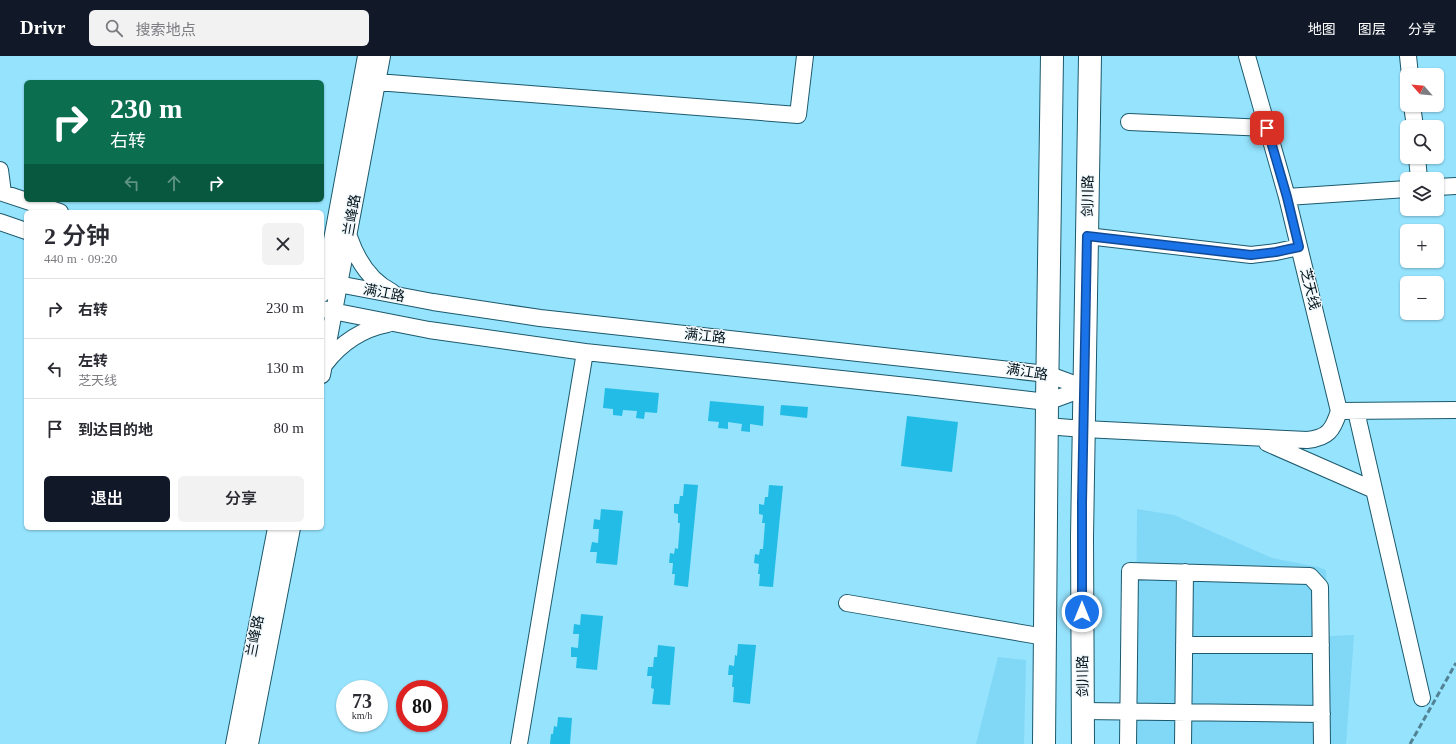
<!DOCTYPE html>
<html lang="zh">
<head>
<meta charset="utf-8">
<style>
  body { margin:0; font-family:"Times New Roman","Noto Sans SC",serif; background:#f2f2f3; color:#2b2b33; height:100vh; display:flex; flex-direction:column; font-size:15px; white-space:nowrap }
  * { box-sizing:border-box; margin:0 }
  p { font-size:13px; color:#7c7c81 }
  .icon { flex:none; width:22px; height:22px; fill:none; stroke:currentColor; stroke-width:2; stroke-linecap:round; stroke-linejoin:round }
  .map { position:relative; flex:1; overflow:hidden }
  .details { position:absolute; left:24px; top:154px; width:300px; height:320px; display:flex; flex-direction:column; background:#fff; border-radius:6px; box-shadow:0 1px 3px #0004 }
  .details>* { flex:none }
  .hud { position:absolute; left:24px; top:24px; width:300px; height:122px; border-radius:6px; box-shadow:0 1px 3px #0004; background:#0b6e4f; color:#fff; overflow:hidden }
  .needle { width:26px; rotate:297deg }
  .buttons { position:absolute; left:1400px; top:12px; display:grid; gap:8px }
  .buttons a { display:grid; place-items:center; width:44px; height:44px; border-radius:6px; background:#fff; box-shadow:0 1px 3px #0004; font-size:20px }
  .speed { position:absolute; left:336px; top:624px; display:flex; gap:8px; font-size:20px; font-weight:700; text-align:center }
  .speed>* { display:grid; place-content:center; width:52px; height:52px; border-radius:50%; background:#fff; box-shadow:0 1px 3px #0004; line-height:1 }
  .speed small { font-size:10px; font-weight:400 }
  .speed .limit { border:6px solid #d22; background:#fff; color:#111 }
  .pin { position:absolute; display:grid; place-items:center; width:34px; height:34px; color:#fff; margin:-17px; border-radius:8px; box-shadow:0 2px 6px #0006 }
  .me { position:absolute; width:44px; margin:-22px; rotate:0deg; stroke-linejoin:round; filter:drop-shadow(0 0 3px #0008) }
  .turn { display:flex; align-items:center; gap:14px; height:84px; padding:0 20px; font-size:18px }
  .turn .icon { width:52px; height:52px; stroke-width:2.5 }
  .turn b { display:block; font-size:28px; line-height:34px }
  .lanes { display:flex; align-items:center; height:38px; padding:0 20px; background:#0003; justify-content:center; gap:20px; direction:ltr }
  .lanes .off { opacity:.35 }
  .round { display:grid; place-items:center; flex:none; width:42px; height:42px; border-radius:6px; background:#f2f2f3 }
  .headline { display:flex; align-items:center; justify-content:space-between; height:68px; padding:0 20px }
  h1 { font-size:24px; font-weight:600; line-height:30px }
  .cta { display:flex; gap:8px; margin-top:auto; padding:8px 20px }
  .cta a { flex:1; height:46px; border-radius:6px; background:#111827; color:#fff; font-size:16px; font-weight:600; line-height:46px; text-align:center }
  .cta a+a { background:#f2f2f3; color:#2b2b33 }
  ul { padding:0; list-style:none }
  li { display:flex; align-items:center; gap:12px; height:60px; padding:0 20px; border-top:1px solid #e1e1e2 }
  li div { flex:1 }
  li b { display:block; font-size:15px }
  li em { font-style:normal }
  header { display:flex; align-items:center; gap:24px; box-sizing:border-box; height:56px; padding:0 20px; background:#111827; color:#fff }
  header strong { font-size:19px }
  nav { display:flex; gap:22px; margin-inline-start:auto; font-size:14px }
  .search { width:280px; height:36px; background:#f2f2f3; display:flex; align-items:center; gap:10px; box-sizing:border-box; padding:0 14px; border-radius:6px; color:#7c7c81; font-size:15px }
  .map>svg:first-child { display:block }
  .built { fill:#80d7f6 }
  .building { fill:#23bce6 }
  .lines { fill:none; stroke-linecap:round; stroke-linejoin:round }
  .minor-casing { stroke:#1c596c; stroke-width:18 }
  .highway-casing { stroke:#1c596c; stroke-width:24 }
  .minor { stroke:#fff; stroke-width:16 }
  .highway { stroke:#fff; stroke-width:22 }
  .rail { stroke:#518395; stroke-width:3; stroke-dasharray:6 3; stroke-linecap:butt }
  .route-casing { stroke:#114b97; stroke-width:10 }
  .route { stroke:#1a73e8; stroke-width:7 }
  .labels { text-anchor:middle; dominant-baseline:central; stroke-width:3; stroke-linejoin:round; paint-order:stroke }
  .street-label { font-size:14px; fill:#001119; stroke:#f1f8fb }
</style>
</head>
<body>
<header>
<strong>Drivr</strong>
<div class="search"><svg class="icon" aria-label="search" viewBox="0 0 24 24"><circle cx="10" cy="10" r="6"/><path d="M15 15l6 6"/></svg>搜索地点</div>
<nav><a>地图</a><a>图层</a><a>分享</a></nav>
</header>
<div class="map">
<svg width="1456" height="688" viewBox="0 0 1456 688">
  <rect width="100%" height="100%" fill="#96e3fe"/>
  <!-- built -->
  <path class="built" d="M1137 453 1174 459 1272 502 1318 511 1326 514 1329 580 1354 579 1346 688H1135Z
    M998 601 1026 604 1024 688H976Z"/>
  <!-- building -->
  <path class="building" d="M605 332 659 337 657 357 645 356 644 363 636 362 637 355 623 354 622 360 613 359V353L603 352Z
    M710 345 764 350 763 370 750 368V376L741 375 742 368 728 366V373L718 372 719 366 708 365Z
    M781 349 808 351 807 362 780 359Z
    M907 360 958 366 952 416 901 410Z
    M684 428 698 429 688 531 674 529 675 518H672L673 507H669L670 497 674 498 675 492 678 493 680 467H678V458L674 457V448H679L680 440H683Z
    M769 429 783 430 773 531 759 530 760 518H758L759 508 754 507 755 498 759 499 760 493H763L765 467H762L763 459 759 458V448L764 449 765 441H768Z
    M601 453 623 455 617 509 596 507 597 496H590L592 486 598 487 599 473H593L594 463 600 464Z
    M581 558 603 560 597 614 576 612 577 601H571V591L578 592 579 578H573L574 568 580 569Z
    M738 588 756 589 750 648 733 646 734 631H732L733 619H728L729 609 734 610 735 599 737 600Z
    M658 589 675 591 670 649 652 648 654 633 651 632 652 620H647L648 611H653L654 601H657Z
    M558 661 572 662 570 688H550L551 678H553L554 670 557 671Z"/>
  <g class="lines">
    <defs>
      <path id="minor" d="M1247 0 1287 141 1339 355 1456 354
        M1408 0 1410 19
        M377 26 798 59 805 0
        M1412 49 1415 71
        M1129 66 1267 72
        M1417 101 1419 123
        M0 114 3 137
        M1437 131 1456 130
        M0 136 60 156
        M1287 141 1407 133
        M0 166 26 175
        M1087 180 1251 199 1276 196 1299 191
        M349 181C357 204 370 225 392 236
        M322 225 433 246 540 262 1047 318 1085 332
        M322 238 366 0
        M322 253 429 274 585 296 917 331 1047 346 1085 332
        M325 308C341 287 362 273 388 268
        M322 319 382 0
        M1356 355 1422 642
        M1046 370 1084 373 1307 384C1328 382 1333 374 1339 355
        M1267 387 1374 434
        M847 547 1045 581
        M1184 589H1321
        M1083 655 1322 658
        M234 688 276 472
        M250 688 292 472
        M519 688 585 296
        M1128 688 1130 515 1310 520 1320 531 1322 688
        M1183 688 1185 516"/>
      <path id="highway" d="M1044 688 1047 346 1052 0
        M1083 688 1082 481 1090 0"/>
    </defs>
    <!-- minor casing -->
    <use href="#minor" class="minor-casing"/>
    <!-- highway casing -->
    <use href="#highway" class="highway-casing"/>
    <!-- minor -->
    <use href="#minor" class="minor"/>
    <!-- highway -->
    <use href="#highway" class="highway"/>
    <!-- rail -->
    <path class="rail" d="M1410 688 1456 607"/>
  </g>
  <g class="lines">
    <defs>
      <path id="route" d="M1082 556V447L1087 180 1251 199 1276 196 1299 191 1287 141 1267 72"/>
    </defs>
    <!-- route casing -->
    <use href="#route" class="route-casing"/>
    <!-- route -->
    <use href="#route" class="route"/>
  </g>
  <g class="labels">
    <!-- street labels -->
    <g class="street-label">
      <text transform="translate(1088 140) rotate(-89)">剑川路</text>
      <text transform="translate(352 159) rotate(-80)">兰峰路</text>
      <text transform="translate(1310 233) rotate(76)">芝天线</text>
      <text transform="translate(384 237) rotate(11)">满江路</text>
      <text transform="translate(705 280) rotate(6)">满江路</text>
      <text transform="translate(1027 316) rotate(9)">满江路</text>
      <text transform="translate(255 580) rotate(-79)">兰峰路</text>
      <text transform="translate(1083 620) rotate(-91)">剑川路</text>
    </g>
  </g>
</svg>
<div class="buttons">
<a><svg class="needle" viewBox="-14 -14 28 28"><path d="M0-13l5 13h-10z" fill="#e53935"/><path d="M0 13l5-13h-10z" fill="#7c7c81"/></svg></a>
<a><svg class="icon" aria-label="search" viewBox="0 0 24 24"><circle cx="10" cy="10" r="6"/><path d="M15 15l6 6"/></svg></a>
<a><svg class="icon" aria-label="layers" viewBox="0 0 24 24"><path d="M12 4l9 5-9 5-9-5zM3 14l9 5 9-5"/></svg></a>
<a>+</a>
<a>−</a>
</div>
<div class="speed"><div>73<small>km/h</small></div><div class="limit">80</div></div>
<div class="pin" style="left:1267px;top:72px;background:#d93025"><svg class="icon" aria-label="arrive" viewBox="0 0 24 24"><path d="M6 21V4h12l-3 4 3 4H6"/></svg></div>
<svg class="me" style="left:1082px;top:556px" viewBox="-20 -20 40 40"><circle r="17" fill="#1a73e8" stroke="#fff" stroke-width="3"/><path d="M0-11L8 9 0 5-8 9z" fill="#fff"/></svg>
<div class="hud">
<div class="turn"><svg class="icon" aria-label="right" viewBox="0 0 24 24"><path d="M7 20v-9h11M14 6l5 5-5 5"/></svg><div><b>230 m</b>右转</div></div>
<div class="lanes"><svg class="icon off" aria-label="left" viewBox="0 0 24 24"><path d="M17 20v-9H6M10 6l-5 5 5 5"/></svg><svg class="icon off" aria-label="ahead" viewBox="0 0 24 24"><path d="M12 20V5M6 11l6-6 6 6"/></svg><svg class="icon" aria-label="right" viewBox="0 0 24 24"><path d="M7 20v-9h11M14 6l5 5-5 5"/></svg></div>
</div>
<section class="details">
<div class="headline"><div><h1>2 分钟</h1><p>440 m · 09:20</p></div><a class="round"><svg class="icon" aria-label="close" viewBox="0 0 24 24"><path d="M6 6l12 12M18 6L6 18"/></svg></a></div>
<ul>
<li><svg class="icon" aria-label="right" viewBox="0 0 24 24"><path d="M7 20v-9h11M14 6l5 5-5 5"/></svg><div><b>右转</b></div><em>230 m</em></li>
<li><svg class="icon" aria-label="left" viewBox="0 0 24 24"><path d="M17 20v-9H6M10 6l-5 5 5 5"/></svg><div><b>左转</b><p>芝天线</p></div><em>130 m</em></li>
<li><svg class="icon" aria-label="arrive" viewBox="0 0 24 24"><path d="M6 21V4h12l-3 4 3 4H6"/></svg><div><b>到达目的地</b></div><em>80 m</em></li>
</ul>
<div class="cta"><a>退出</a><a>分享</a></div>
</section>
</div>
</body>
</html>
